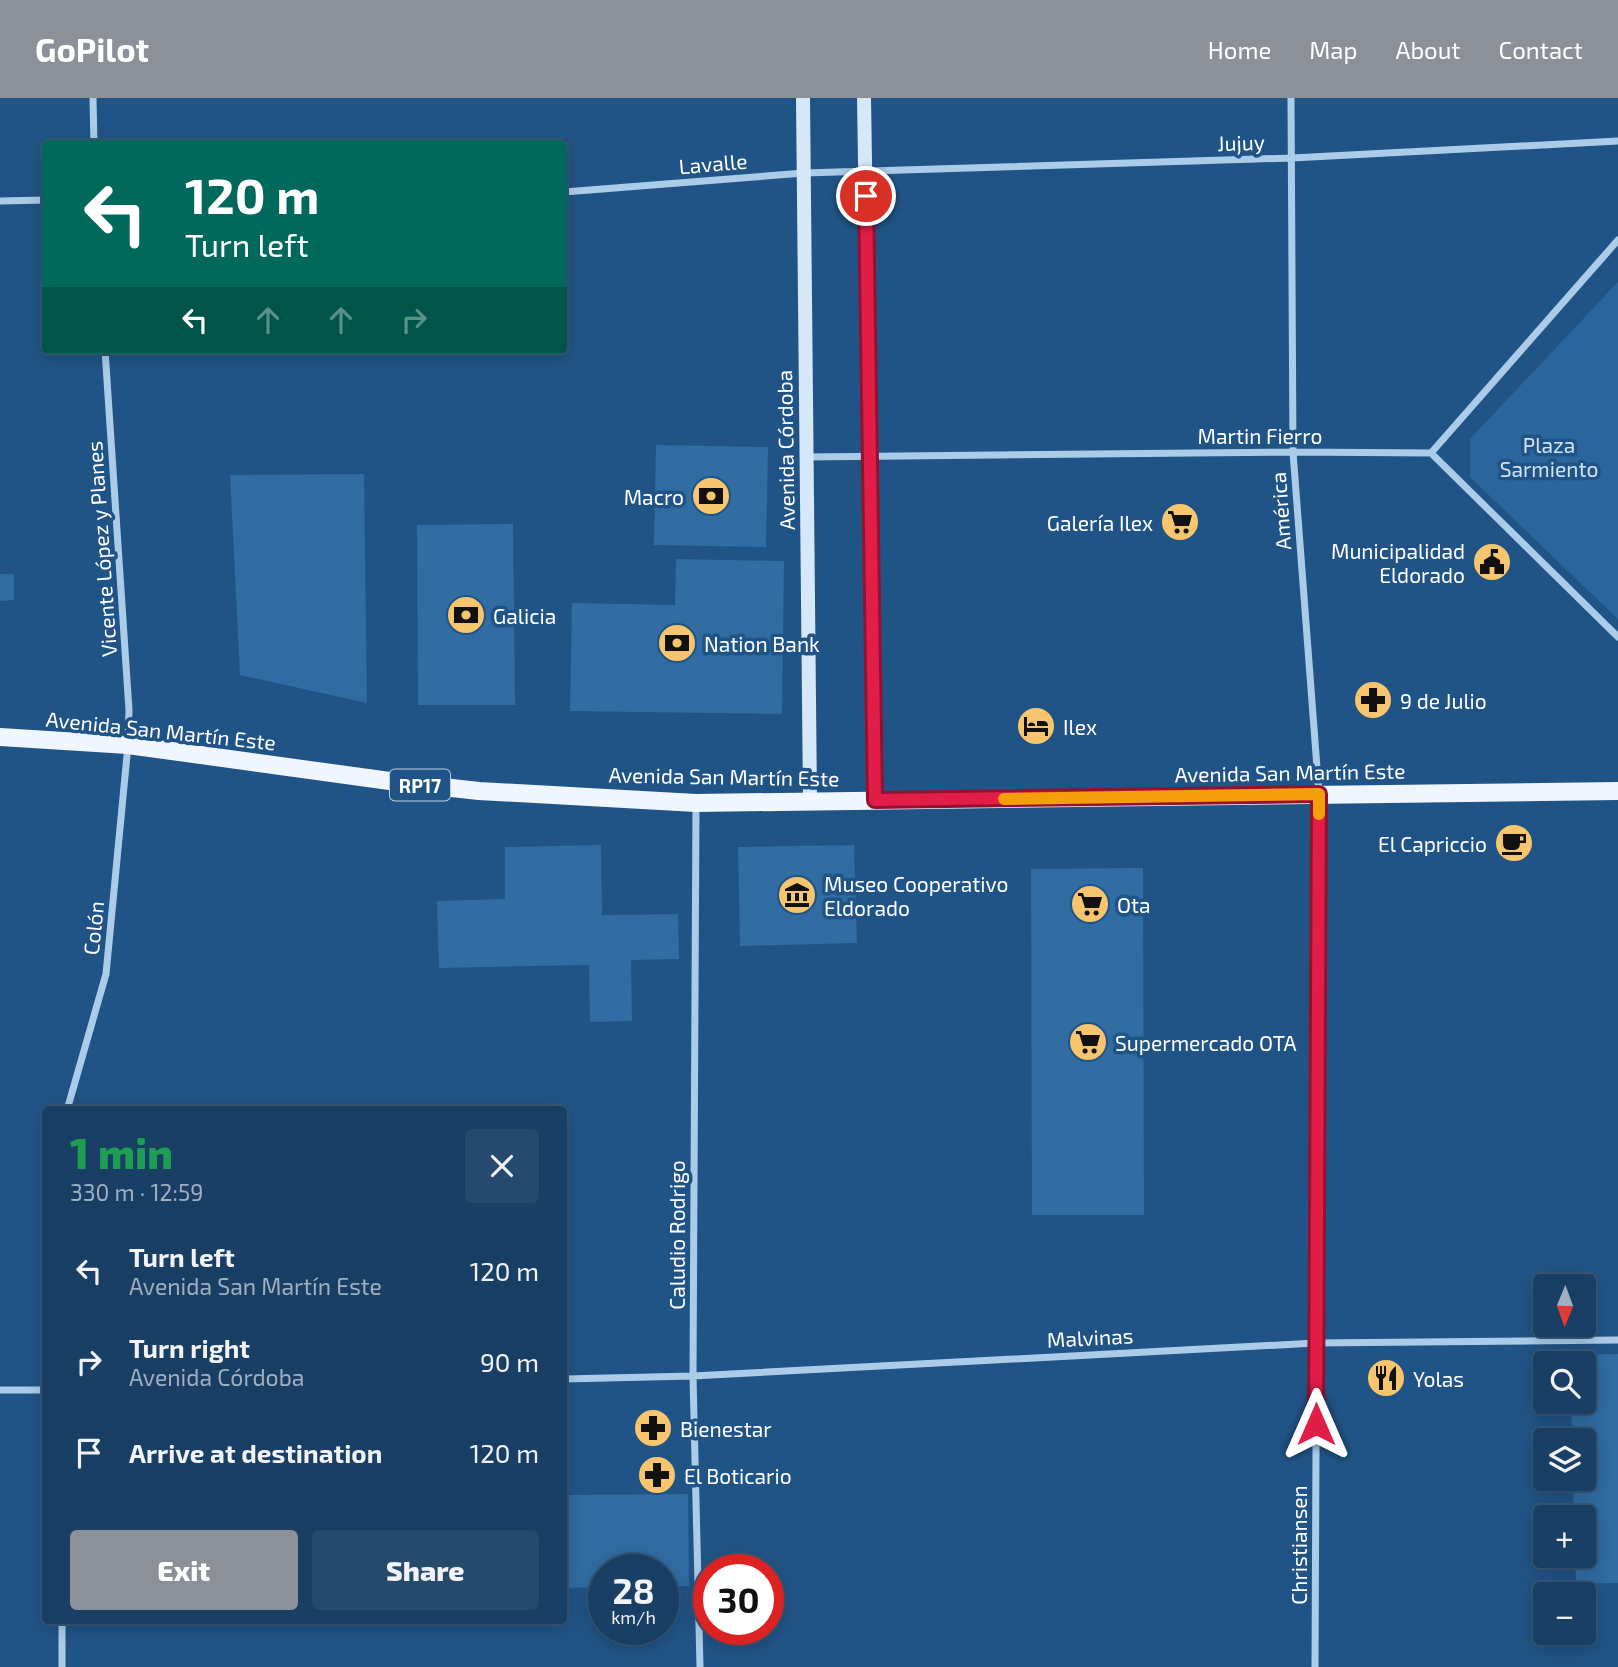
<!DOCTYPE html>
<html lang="en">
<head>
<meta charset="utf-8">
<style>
  body { margin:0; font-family:"Exo 2",sans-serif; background:#264a6d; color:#f1f3f6; height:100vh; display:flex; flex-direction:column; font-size:26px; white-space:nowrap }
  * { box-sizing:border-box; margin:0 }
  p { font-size:23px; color:#9fafbf }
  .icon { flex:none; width:38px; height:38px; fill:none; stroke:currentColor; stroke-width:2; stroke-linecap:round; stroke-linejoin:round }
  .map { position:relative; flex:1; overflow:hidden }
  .drawer { position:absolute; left:42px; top:1008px; width:525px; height:518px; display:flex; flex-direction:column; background:#193f64; border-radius:7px; box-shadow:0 4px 18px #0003,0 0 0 2px #375878 }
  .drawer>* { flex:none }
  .banner { position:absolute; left:42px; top:42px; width:525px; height:214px; border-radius:7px; box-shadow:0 4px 18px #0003,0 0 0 2px #375878; background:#00695c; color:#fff; overflow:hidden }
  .needle { width:46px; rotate:181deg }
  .controls { position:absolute; left:1533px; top:1176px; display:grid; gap:14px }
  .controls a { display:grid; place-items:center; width:63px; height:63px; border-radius:7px; background:#193f64; box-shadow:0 4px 18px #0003,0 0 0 2px #375878; font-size:35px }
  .speed { position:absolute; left:588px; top:1456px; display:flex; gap:14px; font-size:35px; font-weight:700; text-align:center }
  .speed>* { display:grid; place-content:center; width:91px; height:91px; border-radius:50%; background:#193f64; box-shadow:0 4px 18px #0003,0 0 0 2px #375878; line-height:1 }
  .speed small { font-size:18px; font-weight:400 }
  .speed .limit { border:10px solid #d22; background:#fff; color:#111 }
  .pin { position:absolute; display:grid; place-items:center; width:60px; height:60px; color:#fff; margin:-30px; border:4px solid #fff; border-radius:50%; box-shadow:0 2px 7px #0007 }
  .me { position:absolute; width:77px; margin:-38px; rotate:0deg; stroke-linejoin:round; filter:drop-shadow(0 0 5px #0008) }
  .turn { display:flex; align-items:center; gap:24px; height:147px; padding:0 28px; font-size:32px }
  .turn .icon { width:91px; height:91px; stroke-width:2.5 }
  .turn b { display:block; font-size:49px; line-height:60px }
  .lanes { display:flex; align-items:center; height:66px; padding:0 28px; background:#0003; justify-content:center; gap:35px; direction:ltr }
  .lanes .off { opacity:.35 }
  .round { display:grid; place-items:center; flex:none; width:74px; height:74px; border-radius:7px; background:#264a6d }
  .summary { display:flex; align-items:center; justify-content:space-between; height:119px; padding:0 28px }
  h1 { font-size:42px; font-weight:800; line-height:52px; color:#1e9e55 }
  .primary-button { display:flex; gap:14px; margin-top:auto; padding:14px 28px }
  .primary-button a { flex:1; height:80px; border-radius:7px; background:#8c9099; color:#fff; font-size:28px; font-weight:800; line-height:80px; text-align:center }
  .primary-button a+a { background:#264a6d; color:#f1f3f6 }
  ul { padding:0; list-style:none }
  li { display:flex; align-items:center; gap:21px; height:91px; padding:0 28px }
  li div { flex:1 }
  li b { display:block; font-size:26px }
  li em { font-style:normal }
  header { display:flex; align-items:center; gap:42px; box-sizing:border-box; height:98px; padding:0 35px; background:#8c9099; color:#fff }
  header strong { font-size:33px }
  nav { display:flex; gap:38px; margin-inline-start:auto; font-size:24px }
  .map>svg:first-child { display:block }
  .green { fill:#2b679e }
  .building { fill:#316ca3 }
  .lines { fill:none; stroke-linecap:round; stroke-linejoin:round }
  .street { stroke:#abcce9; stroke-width:7 }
  .secondary { stroke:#d6e7f7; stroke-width:14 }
  .primary { stroke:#eff6fe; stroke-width:18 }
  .route-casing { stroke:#92132f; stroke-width:18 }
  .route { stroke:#e11d48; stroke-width:12 }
  .slow { stroke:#f59e0b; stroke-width:12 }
  .labels { text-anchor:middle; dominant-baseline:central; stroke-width:7; stroke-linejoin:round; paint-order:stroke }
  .shield { fill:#215486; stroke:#bcccdb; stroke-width:2 }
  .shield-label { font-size:19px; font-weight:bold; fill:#fff }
  .street-label { font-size:21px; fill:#fff; stroke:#215486 }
  .park-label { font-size:21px; fill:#d0e4f7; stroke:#215486 }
  .poi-label { font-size:21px; fill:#fff; stroke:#215486; text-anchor:start }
</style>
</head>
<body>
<header>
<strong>GoPilot</strong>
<nav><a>Home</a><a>Map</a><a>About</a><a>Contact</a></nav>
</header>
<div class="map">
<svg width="1618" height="1569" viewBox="0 0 1618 1569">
  <rect width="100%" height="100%" fill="#215486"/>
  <!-- green -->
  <path class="green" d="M1618 184V521L1470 379V341Z"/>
  <!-- building -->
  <path class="building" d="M656 347 768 349 766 449 654 447Z
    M364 376 367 605 240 577 230 377Z
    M513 426 515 607H418L417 427Z
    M676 461 784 463 782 616 570 613 572 505 675 507Z
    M0 476H14V502L0 503Z
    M601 747 602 817 678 816 679 861 631 862 632 923 590 924 589 867 439 870 437 803 505 801V749Z
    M854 747 857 845 740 848 738 749Z
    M1143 770 1144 1117H1032L1031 771Z
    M1618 1256V1485L1576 1486 1575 1458H1584V1419H1574L1573 1381H1584V1342H1572L1571 1304H1584V1265H1570V1257Z
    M688 1396 689 1488 663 1489V1472H604V1489L564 1490V1397Z"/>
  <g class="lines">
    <!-- street -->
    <path class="street" d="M93 0 94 46
      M1291 0 1293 354 1319 696 1315 1569
      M564 94 804 75 1292 60 1618 43
      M0 103 46 102
      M1431 355 1618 539
      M807 359 1293 354 1431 355 1618 142
      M696 706 693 1278 700 1569
      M67 1012 106 876 128 647 129 612 105 252
      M564 1281 693 1278 1316 1245 1618 1242
      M0 1292H46
      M62 1522V1569"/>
    <!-- secondary -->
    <path class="secondary" d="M803 0 810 703
      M864 0 875 702"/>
    <!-- primary -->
    <path class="primary" d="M0 639 128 647 397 684 479 693 696 705 1618 693"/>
  </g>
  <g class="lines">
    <defs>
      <path id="route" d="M866 98 875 702 1319 696 1316 1326"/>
    </defs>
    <!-- route casing -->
    <use href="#route" class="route-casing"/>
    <!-- route -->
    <use href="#route" class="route"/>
    <!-- slow -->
    <path class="slow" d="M1004 701 1319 696V716"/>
  </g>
  <!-- icons -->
  <defs>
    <symbol id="bank-disc" viewBox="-11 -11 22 22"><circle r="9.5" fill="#f6c56d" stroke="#215486"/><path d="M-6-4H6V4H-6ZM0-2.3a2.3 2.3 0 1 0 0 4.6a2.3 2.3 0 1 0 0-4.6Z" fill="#111"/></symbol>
    <symbol id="supermarket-disc" viewBox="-11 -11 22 22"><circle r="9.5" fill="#f6c56d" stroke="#215486"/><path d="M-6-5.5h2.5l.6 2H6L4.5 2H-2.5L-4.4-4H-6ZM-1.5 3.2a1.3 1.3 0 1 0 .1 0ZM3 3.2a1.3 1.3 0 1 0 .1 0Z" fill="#111"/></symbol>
    <symbol id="civic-disc" viewBox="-11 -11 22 22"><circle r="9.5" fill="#f6c56d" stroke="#215486"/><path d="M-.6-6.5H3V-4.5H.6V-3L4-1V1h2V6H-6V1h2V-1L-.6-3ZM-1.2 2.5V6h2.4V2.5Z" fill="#111"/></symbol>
    <symbol id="pharmacy-disc" viewBox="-11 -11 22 22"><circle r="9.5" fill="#f6c56d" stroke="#215486"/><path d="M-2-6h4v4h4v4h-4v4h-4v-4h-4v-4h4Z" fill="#111"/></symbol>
    <symbol id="hotel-disc" viewBox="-11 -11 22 22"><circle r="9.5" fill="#f6c56d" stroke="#215486"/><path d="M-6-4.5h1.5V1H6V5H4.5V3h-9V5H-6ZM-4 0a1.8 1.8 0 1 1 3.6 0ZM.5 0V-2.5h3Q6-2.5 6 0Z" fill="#111"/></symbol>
    <symbol id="cafe-disc" viewBox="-11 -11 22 22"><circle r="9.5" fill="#f6c56d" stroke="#215486"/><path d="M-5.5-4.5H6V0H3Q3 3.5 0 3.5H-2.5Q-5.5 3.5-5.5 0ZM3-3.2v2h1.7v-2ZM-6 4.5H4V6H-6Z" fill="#111"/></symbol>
    <symbol id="museum-disc" viewBox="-11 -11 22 22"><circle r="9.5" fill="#f6c56d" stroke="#215486"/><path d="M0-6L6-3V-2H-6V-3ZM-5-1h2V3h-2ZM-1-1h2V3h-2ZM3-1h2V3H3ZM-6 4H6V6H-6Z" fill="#111"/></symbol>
    <symbol id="restaurant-disc" viewBox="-11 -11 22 22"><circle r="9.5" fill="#f6c56d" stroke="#215486"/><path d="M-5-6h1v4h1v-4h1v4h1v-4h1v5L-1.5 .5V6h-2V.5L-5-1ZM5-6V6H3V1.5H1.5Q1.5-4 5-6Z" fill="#111"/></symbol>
  </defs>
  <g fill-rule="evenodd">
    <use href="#bank-disc" x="689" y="376" width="44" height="44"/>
    <use href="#supermarket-disc" x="1158" y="402" width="44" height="44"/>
    <use href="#civic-disc" x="1470" y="442" width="44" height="44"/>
    <use href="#bank-disc" x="444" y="495" width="44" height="44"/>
    <use href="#bank-disc" x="655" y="523" width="44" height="44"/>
    <use href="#pharmacy-disc" x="1351" y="580" width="44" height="44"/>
    <use href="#hotel-disc" x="1014" y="606" width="44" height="44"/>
    <use href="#cafe-disc" x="1492" y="723" width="44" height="44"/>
    <use href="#museum-disc" x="775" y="775" width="44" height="44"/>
    <use href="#supermarket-disc" x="1068" y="784" width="44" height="44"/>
    <use href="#supermarket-disc" x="1066" y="922" width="44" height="44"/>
    <use href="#restaurant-disc" x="1364" y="1258" width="44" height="44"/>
    <use href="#pharmacy-disc" x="631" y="1308" width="44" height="44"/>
    <use href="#pharmacy-disc" x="635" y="1355" width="44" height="44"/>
  </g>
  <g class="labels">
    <!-- shield labels -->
    <rect class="shield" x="390" y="671.5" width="60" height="31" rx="5"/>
    <g class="shield-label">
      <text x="420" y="687">RP17</text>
    </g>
    <!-- street labels -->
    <g class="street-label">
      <text transform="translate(1241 44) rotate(-2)">Jujuy</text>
      <text transform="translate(713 65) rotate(-5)">Lavalle</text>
      <text x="1260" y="337">Martin Fierro</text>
      <text transform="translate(785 352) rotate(-91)">Avenida Córdoba</text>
      <text transform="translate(1280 413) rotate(-94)">América</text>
      <text transform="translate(101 451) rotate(-94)">Vicente López y Planes</text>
      <text transform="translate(161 632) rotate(6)">Avenida San Martín Este</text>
      <text transform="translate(1290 674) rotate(-1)">Avenida San Martín Este</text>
      <text transform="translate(724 678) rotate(1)">Avenida San Martín Este</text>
      <text transform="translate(93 830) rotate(-84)">Colón</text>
      <text transform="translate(676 1137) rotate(-90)">Caludio Rodrigo</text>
      <text transform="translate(1090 1239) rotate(-3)">Malvinas</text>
      <text transform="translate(1298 1447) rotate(-90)">Christiansen</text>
    </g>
    <!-- park labels -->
    <g class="park-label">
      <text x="1549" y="346">Plaza<tspan x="1549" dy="24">Sarmiento</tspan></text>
    </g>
    <!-- poi labels -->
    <g class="poi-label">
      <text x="684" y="398" text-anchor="end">Macro</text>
      <text x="1153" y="424" text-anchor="end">Galería Ilex</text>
      <text x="1465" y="452" text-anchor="end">Municipalidad<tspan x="1465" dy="24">Eldorado</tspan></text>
      <text x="493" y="517">Galicia</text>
      <text x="704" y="545">Nation Bank</text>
      <text x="1400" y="602">9 de Julio</text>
      <text x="1063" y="628">Ilex</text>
      <text x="1487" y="745" text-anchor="end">El Capriccio</text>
      <text x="824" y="785">Museo Cooperativo<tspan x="824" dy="24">Eldorado</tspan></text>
      <text x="1117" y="806">Ota</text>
      <text x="1115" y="944">Supermercado OTA</text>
      <text x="1413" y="1280">Yolas</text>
      <text x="680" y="1330">Bienestar</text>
      <text x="684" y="1377">El Boticario</text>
    </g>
  </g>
</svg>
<div class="controls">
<a><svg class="needle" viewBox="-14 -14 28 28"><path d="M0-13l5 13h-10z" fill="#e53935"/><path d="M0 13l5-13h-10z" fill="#9fafbf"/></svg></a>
<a><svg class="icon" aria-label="search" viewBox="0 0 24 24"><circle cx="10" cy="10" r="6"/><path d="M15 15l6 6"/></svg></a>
<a><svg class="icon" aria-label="layers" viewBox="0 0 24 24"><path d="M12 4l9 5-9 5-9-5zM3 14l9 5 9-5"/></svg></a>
<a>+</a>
<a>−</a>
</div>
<div class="speed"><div>28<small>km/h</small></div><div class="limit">30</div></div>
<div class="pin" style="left:866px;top:98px;background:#d93025"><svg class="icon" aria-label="arrive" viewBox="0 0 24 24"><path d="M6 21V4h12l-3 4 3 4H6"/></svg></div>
<svg class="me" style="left:1316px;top:1326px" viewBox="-20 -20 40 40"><path d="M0-17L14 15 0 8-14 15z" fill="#e11d48" stroke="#fff" stroke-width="4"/></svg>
<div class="banner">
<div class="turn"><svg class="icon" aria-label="left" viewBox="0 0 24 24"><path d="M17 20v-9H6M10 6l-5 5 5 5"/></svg><div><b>120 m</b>Turn left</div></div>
<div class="lanes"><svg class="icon" aria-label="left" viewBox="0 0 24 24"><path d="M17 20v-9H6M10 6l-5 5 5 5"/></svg><svg class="icon off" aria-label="ahead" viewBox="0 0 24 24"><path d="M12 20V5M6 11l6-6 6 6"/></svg><svg class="icon off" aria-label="ahead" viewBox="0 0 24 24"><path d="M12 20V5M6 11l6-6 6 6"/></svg><svg class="icon off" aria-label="right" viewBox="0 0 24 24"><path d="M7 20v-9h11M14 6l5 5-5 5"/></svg></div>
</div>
<section class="drawer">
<div class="summary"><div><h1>1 min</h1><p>330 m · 12:59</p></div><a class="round"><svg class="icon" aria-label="close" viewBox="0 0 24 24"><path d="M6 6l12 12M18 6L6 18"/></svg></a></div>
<ul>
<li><svg class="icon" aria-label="left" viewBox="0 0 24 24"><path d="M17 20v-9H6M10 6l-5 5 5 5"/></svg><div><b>Turn left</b><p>Avenida San Martín Este</p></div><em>120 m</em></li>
<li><svg class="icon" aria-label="right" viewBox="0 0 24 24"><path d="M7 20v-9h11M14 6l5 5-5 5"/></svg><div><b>Turn right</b><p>Avenida Córdoba</p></div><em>90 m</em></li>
<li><svg class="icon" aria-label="arrive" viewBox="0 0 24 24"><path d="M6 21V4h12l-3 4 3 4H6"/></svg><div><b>Arrive at destination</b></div><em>120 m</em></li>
</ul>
<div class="primary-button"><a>Exit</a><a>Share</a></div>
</section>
</div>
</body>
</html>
